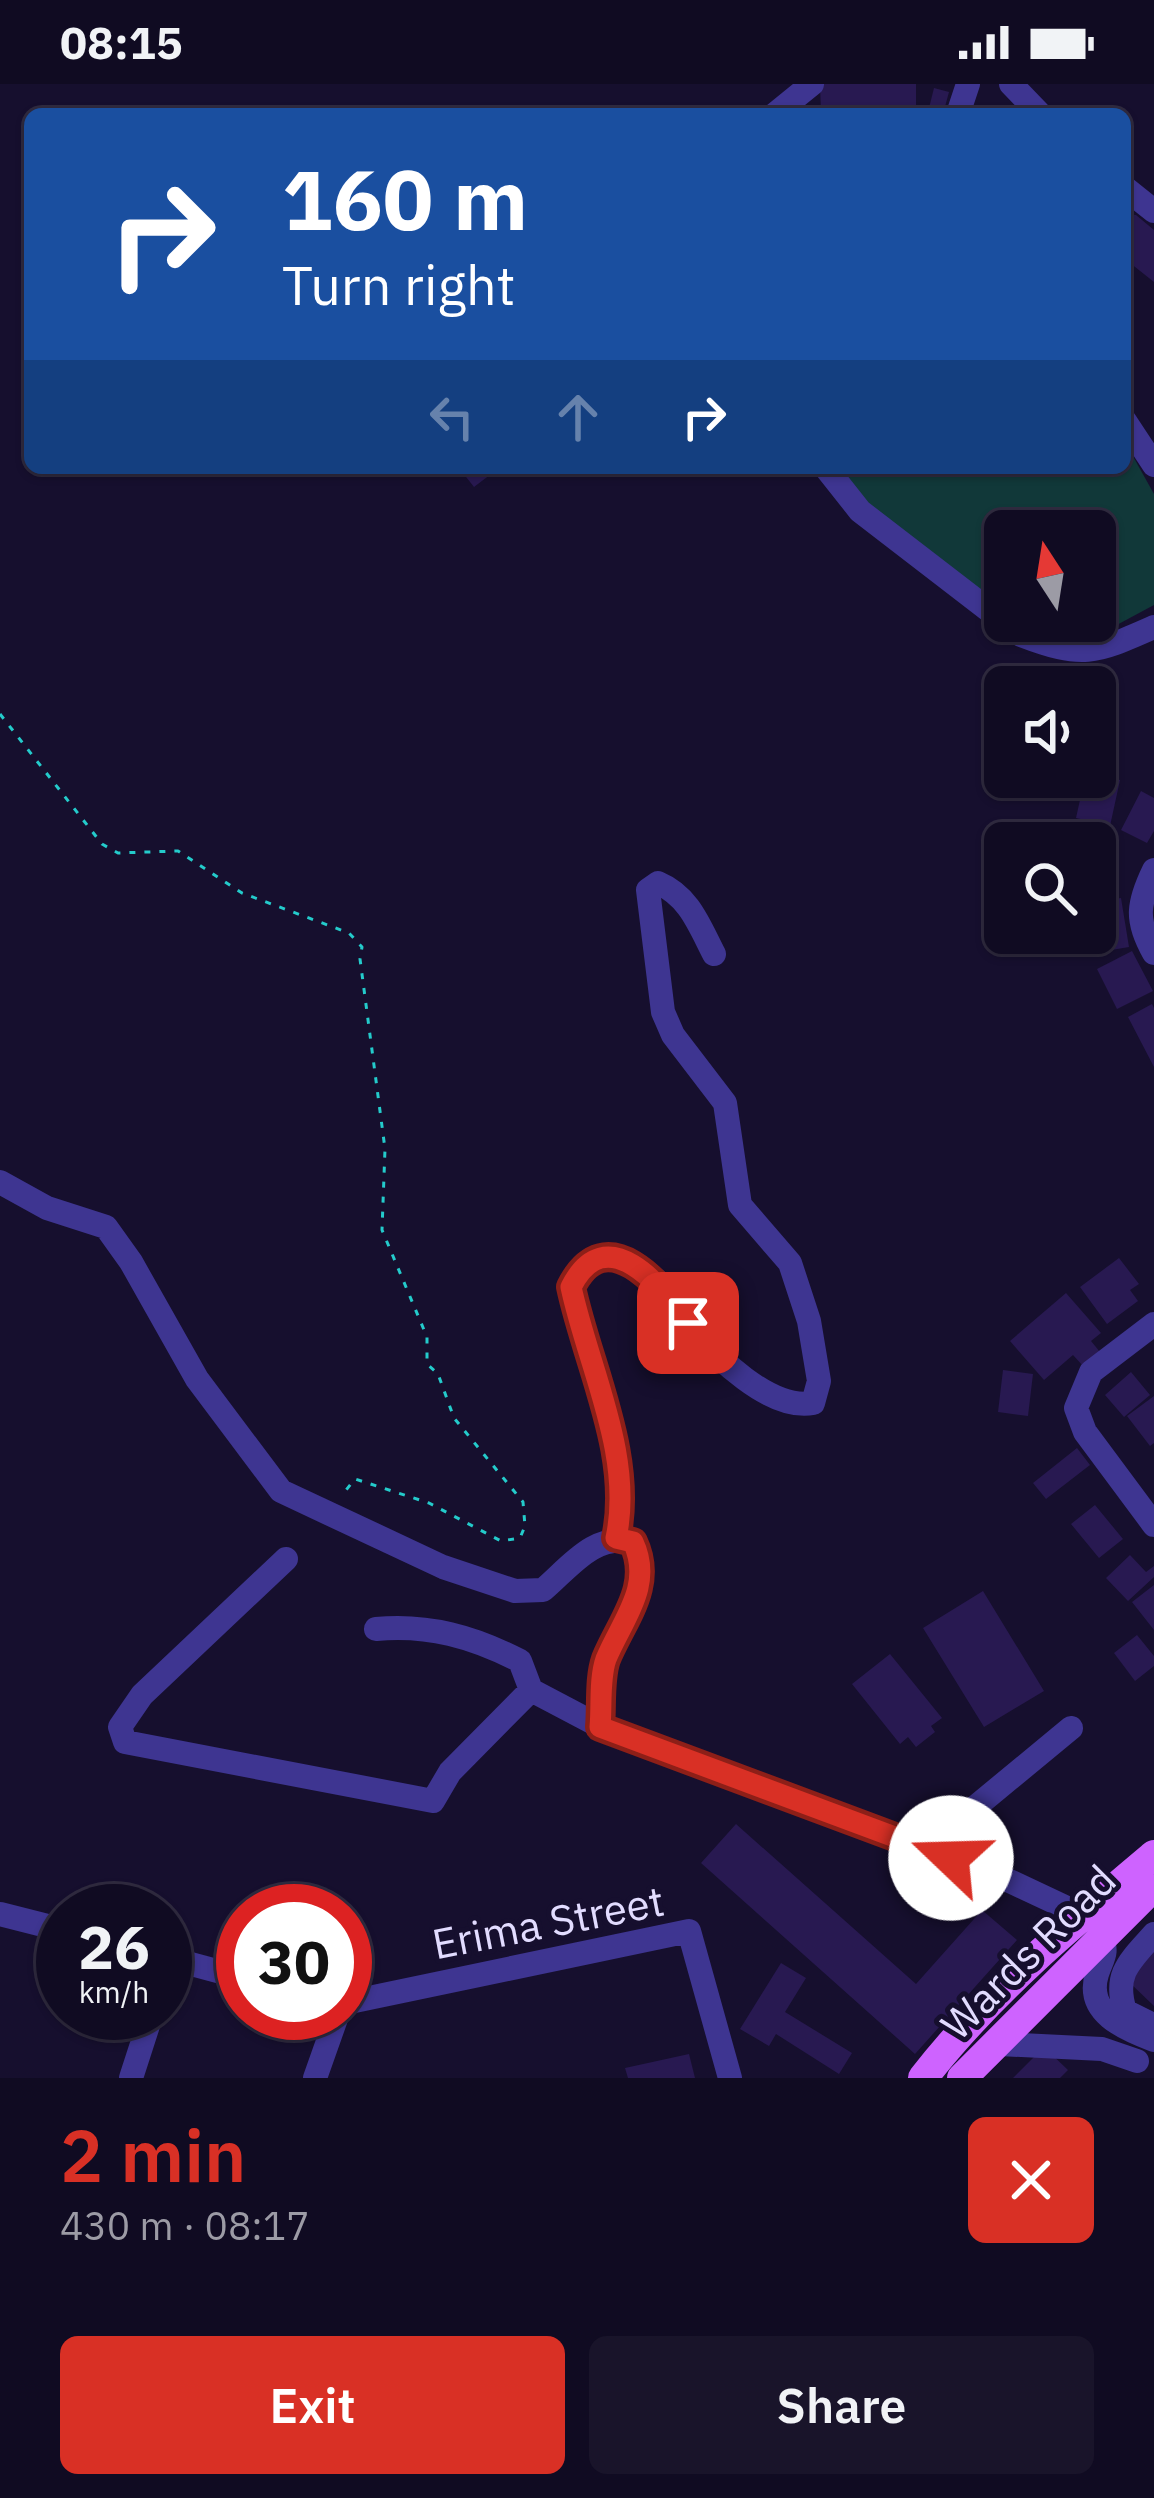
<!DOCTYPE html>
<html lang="en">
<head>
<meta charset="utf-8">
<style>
  body { margin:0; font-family:"IBM Plex Sans",sans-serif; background:#19142a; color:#f1f3f6; height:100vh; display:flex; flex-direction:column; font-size:45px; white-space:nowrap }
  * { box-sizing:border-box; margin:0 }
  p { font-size:39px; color:#9c9ba5 }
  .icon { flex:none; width:66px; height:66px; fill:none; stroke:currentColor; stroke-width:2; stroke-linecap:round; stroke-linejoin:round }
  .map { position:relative; height:1994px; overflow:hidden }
  .sheet { display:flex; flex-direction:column; background:#100b22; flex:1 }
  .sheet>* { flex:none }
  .banner { position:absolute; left:24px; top:24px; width:1107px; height:366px; border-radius:18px; box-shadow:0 3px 9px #0004,0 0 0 3px #302b40; background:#1a4fa0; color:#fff; overflow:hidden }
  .needle { width:78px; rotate:348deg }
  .fabs { position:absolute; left:984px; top:426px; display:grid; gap:24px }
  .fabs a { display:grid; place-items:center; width:132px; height:132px; border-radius:18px; background:#100b22; box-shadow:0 3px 9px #0004,0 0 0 3px #302b40; font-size:60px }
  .speed { position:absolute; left:36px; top:1800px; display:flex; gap:24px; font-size:60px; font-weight:700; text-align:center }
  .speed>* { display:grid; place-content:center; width:156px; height:156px; border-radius:50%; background:#100b22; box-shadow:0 3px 9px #0004,0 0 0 3px #302b40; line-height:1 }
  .speed small { font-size:30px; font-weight:400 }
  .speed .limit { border:18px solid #d22; background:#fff; color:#111 }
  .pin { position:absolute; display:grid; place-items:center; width:102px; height:102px; color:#fff; margin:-51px; border-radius:24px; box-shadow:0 6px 18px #0006 }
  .me { position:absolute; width:132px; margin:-66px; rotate:291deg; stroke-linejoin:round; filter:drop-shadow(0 0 9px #0008) }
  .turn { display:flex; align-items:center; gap:42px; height:252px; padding:0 60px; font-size:54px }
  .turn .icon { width:156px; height:156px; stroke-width:2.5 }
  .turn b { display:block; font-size:84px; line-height:102px }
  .lanes { display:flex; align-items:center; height:114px; padding:0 60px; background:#0003; justify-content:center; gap:60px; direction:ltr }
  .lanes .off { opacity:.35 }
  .round { display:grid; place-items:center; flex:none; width:126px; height:126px; border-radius:18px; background:#19142a }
  .overview { display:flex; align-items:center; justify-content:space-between; height:204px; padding:0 60px }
  h1 { font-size:72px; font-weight:600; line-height:90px; color:#d93025 }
  .action { display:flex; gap:24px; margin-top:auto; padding:24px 60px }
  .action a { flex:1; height:138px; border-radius:18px; background:#d93025; color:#fff; font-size:48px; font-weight:600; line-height:138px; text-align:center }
  .action a+a { background:#19142a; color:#f1f3f6 }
  .status { display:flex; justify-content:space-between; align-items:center; height:84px; padding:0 60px; background:#100b22; direction:ltr }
  .status svg { height:33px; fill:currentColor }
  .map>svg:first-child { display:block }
  .green { fill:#113839 }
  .building { fill:#281951 }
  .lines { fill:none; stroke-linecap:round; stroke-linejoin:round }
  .path { stroke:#24cbcb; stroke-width:3; stroke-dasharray:6 9; stroke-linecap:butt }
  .minor { stroke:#3e3591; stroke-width:24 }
  .major { stroke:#ce63ff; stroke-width:30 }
  .route-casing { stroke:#8d1f18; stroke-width:30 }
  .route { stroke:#d93025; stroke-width:21 }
  .labels { text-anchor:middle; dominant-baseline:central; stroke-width:10; stroke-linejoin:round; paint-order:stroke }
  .street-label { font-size:42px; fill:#e2dcff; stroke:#160f2e }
</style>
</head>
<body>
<div class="status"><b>08:15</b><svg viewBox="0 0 49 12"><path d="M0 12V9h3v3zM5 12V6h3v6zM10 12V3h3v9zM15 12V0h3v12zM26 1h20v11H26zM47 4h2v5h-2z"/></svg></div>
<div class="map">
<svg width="1154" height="1994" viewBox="0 0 1154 1994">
  <rect width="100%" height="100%" fill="#160f2e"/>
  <!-- green -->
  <path class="green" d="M1125 358 1154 410V521L1072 565 1008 537H1095V447H1005V535L862 425 830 384H1125Z"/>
  <!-- building -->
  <path class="building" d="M820 0H916V25L929 24 934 4 949 8 943 30H821Z
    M1125 130 1136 131 1154 146V198L1125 175Z
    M459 384H499L474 403Z
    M1095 691 1120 696 1110 742 1076 734 1085 693Z
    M1141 707 1154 714V747L1147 759 1121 746Z
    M1121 814 1129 863 1094 869 1092 854 1111 851 1106 822 1095 824V818Z
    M1132 867 1153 907 1117 925 1097 885Z
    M1152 920 1154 924V983L1128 933Z
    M1119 1174 1139 1200 1130 1206 1138 1217 1107 1240 1080 1203Z
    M1066 1209 1101 1249 1091 1257 1100 1268 1083 1282 1073 1271 1044 1296 1010 1257Z
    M1003 1286 1033 1290 1028 1332 998 1328Z
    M1131 1288 1150 1311 1124 1333 1105 1311Z
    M1154 1312V1359L1150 1362 1127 1332Z
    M1077 1364 1090 1381 1046 1415 1033 1399Z
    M1095 1421 1123 1455 1099 1474 1071 1440Z
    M1130 1471 1146 1488 1154 1482V1493L1128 1517 1106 1494Z
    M1154 1501V1546L1132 1518Z
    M983 1507 1044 1607 984 1643 923 1544Z
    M1137 1551 1154 1572V1582L1135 1597 1114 1569Z
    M890 1570 942 1634 931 1642 935 1648 916 1663 908 1653 900 1660 852 1600Z
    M736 1740 916 1900 982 1826 1017 1856 915 1970 701 1779Z
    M1154 1861V1922L1129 1898Z
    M781 1879 806 1894 785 1928 852 1969 839 1990 776 1950 769 1962 740 1945Z
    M1044 1963 1068 1986 1060 1994H1013Z
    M689 1970 695 1994H628L625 1984Z"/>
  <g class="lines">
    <!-- path -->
    <path class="path" d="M0 630 102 760 118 769 178 767 242 809 349 849 362 863 360 875 385 1065 382 1146 427 1253V1280L438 1290 454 1334 523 1418 525 1442 520 1454 501 1457 429 1419 355 1395 342 1411"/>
    <!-- minor -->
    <path class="minor" d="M1011 0 1040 30
      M775 30 812 0
      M958 30 968 0
      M1125 104 1154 127
      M1125 337 1154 381
      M826 384 860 427 1021 551C1084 575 1095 569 1154 543
      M1154 786C1138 819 1135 836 1154 869
      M0 1098 47 1124 106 1143 131 1178 197 1295 281 1407 443 1483 515 1507 543 1506C571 1482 594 1449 633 1458 654 1502 622 1535 606 1575 599 1595 602 1622 600 1643
      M1154 1240 1091 1288 1076 1324 1085 1348 1154 1441
      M617 1454C635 1371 588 1283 571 1203 593 1160 632 1170 662 1202 672 1213 679 1229 689 1241 715 1272 770 1327 813 1319L819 1297 809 1237 790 1179 740 1121 725 1019 673 951 663 928 648 806 658 799C689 812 699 841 714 870
      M286 1475 142 1611 120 1643 125 1658 433 1717 450 1688 531 1606 605 1645 999 1792 1082 1831
      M376 1545C428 1540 474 1553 520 1577L531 1606
      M951 1774 973 1725 1071 1644
      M0 1830 63 1846
      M1101 1853C1109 1869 1102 1874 1097 1890 1085 1929 1125 1945 1154 1956
      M165 1873 243 1894
      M345 1919 689 1847 730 1994
      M1149 1939 1125 1927C1113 1890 1130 1877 1154 1850
      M999 1960 1102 1965 1137 1977
      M131 1994 152 1929
      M315 1994 338 1929"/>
    <!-- major -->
    <path class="major" d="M923 1994C988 1910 1073 1839 1154 1771
      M962 1994 1154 1802"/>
  </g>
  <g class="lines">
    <defs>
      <path id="route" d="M688 1239C661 1201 606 1134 571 1203 588 1283 634 1371 616 1454L633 1458C654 1502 622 1536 606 1575 599 1595 602 1622 600 1643L951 1774"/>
    </defs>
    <!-- route casing -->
    <use href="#route" class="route-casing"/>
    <!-- route -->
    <use href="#route" class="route"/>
  </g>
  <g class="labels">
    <!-- street labels -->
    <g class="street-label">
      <text transform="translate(548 1838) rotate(-11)">Erima Street</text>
      <text transform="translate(1028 1868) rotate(-45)">Wards Road</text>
    </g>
  </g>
</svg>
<div class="fabs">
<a><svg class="needle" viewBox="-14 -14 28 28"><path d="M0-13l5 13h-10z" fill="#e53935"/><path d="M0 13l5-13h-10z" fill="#9c9ba5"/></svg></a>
<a><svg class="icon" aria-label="sound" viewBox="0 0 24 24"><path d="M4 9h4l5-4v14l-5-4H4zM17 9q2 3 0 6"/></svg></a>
<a><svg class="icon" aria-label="search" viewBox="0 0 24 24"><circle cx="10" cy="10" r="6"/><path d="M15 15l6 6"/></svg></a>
</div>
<div class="speed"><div>26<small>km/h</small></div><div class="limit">30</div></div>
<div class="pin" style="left:688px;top:1239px;background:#d93025"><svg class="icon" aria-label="arrive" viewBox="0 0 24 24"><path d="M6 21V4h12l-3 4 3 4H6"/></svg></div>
<svg class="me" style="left:951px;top:1774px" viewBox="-20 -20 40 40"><circle r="19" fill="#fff"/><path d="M0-13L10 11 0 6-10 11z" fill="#d93025"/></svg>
<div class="banner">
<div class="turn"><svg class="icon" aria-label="right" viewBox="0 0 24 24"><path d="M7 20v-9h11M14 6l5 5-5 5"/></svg><div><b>160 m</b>Turn right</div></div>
<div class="lanes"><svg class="icon off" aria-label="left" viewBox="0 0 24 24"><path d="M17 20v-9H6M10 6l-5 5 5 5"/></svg><svg class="icon off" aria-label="ahead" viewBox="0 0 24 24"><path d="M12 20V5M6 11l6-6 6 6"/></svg><svg class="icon" aria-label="right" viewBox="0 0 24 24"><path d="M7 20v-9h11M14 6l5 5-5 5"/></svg></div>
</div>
</div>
<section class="sheet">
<div class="overview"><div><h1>2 min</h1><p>430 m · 08:17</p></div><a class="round" style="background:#d93025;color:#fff"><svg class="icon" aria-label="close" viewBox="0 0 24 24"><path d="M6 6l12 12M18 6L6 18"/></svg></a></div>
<div class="action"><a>Exit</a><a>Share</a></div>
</section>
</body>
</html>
